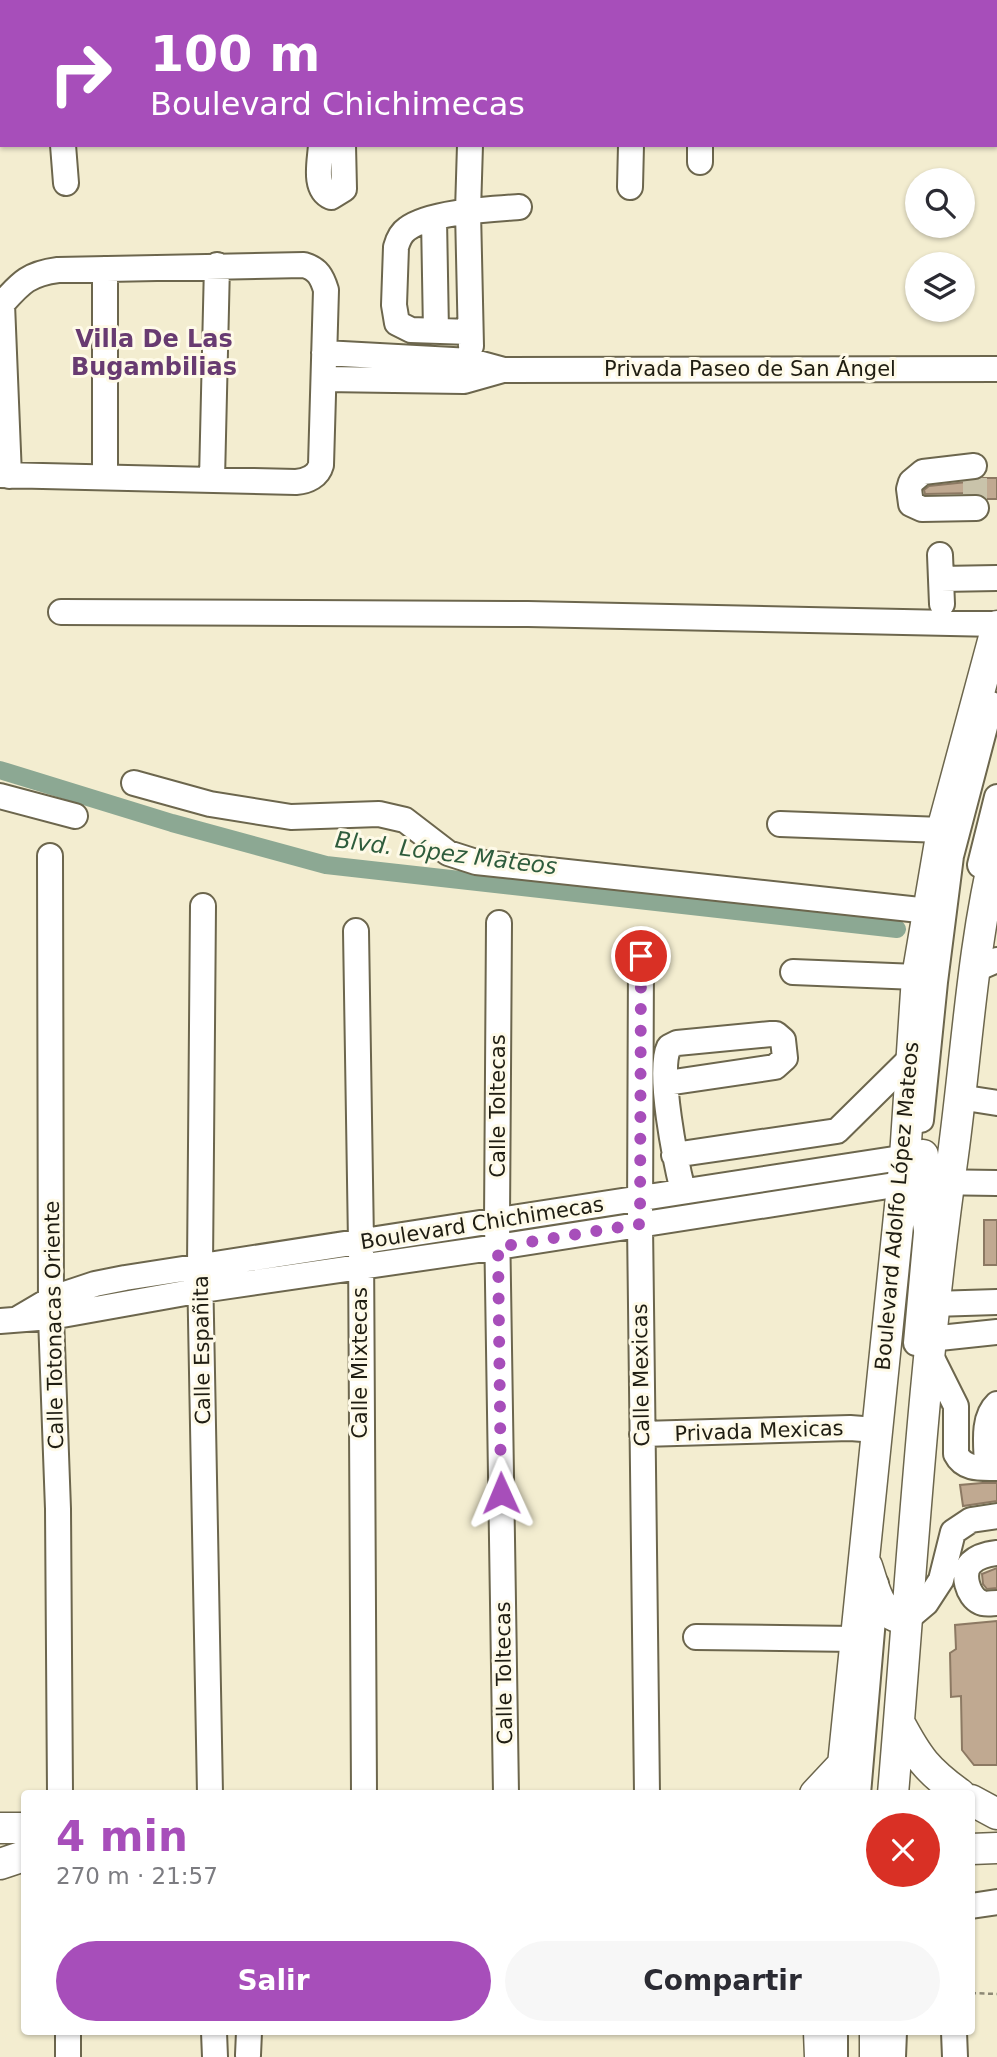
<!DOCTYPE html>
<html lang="es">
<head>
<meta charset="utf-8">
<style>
  body { margin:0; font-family:"DejaVu Sans",sans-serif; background:#f7f7f7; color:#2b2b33; height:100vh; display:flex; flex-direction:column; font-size:26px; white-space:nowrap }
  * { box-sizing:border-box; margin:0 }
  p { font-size:23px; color:#7c7c81 }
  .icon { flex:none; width:38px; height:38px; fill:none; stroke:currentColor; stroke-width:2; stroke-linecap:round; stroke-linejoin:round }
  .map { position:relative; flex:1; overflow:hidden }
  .drawer { position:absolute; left:21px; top:1790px; width:954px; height:245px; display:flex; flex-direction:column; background:#fff; border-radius:7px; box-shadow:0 2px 5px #0004 }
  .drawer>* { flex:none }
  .top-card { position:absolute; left:0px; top:0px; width:998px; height:147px; box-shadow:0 2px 5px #0004; background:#a74eba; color:#fff; overflow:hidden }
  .buttons { position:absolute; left:905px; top:168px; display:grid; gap:14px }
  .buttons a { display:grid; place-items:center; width:70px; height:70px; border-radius:50%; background:#fff; box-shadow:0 2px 5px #0004; font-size:35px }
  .pin { position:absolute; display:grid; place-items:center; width:60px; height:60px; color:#fff; margin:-30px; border:4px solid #fff; border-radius:50%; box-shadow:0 2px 7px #0007 }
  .me { position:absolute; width:77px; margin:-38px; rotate:359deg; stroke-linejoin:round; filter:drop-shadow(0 0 5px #0008) }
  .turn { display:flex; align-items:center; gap:24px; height:147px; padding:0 35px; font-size:32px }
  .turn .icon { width:91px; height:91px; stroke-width:2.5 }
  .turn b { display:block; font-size:49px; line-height:60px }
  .round { display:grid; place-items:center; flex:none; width:74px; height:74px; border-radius:37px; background:#f7f7f7 }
  .headline { display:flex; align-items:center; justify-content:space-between; height:119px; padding:0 35px }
  h1 { font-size:42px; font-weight:700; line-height:52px; color:#a74eba }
  .action { display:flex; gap:14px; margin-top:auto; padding:14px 35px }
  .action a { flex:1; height:80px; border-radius:42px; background:#a74eba; color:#fff; font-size:28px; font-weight:700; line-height:80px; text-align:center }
  .action a+a { background:#f7f7f7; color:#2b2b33 }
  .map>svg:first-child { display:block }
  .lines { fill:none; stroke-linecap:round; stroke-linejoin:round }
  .canal { stroke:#8ca893; stroke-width:18 }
  .building { fill:#c0a991; stroke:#8c7963; stroke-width:2 }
  .minor-tunnel { stroke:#c9c3aa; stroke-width:24; stroke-dasharray:24 12; stroke-linecap:butt }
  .minor-casing { stroke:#6c664d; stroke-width:28 }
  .major-casing { stroke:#6c664d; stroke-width:33 }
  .path { stroke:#8d8975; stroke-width:2.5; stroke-dasharray:5 3.5; stroke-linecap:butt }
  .minor { stroke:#fff; stroke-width:24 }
  .major { stroke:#fff; stroke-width:30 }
  .route { stroke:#a74eba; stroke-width:12; stroke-dasharray:0 21.6 }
  .labels { text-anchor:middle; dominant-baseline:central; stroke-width:6; stroke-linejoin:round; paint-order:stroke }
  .street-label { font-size:21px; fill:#1f1d12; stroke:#fefae8 }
  .water-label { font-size:23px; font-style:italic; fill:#2e5c3c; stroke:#fefae8 }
  .quarter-label { font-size:24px; font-weight:bold; fill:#683b71; stroke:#fefae8 }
</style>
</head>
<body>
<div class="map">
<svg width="997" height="2057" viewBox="0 0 997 2057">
  <rect width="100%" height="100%" fill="#f3edd0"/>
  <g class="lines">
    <!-- canal -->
    <path class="canal" d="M0 770 172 823 326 865 897 929"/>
  </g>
  <!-- building -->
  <path class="building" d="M983 478H997V499H987L976 493 925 494 924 490 929 486 976 481Z
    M984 1220H997V1265H984Z
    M982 1483H997V1501L963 1506 960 1485Z
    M997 1568V1588L987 1589 983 1584 982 1574Z
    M997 1621V1765H974L962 1750 961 1696 951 1697 950 1653 956 1649 955 1625Z"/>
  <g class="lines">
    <!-- minor-tunnel -->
    <path class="minor-tunnel" d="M975 478V499"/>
    <defs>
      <path id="minor" d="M51 0V2
        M321 0V2
        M700 0V2
        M789 0V2
        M492 2H547
        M633 2V0
        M996 24H997
        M996 63H997
        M63 145 66 183
        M321 145C320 162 313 189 331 197L344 189 343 145
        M470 145 468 211 471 346
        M700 145V162
        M630 187 631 145
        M434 219 436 331
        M2 304 9 476
        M0 306C20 284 27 274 58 270L304 265C318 269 322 277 326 290L321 465C318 476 308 481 296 482L0 475
        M470 332 411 330 397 323 394 305 396 247C398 240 401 233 407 229 429 212 491 209 519 207
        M324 353 471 361 504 370 997 369
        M324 379 464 381 503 370
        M974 466 923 472 911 482 909 489 911 504 922 509 976 508
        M105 476V269
        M212 479 217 265
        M940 555 942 604
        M941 579 997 578
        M61 612 528 614 997 624
        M134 783 210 804 291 817 379 814 405 820 448 853 476 862 929 911
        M0 796 75 816
        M780 824 942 830
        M50 856 51 1317 58 1509 60 1794
        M980 865 997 797
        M203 906 200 1267 210 1794
        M499 923 497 1221 506 1794
        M356 931 361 1242 364 1794
        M641 955 640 1224 647 1794
        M974 970 997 960
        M793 972 917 977
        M667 1083 775 1067 785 1058 783 1040 776 1034H771L677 1043 669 1047C657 1071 676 1163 683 1191
        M959 1097 997 1103
        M921 1120 935 982 951 856 991 704
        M674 1155 837 1131 910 1059
        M933 1304 997 1302
        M19 1318 53 1298 95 1284 125 1278 920 1155
        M0 1321 51 1317 202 1290 498 1247 901 1184 930 1182 997 1183
        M930 1339 997 1332
        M916 1343 927 1222
        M929 1352 956 1406V1454C964 1470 981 1468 997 1468
        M642 1434 850 1428 876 1430
        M987 1468C987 1449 981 1419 997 1404
        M997 1553C988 1554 978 1556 971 1563 961 1573 968 1597 980 1602 985 1605 992 1603 997 1603
        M907 1619 926 1603 941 1580 953 1532 971 1520 997 1516
        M696 1637 855 1639
        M858 1794 876 1584
        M971 1906 997 1902
        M68 2032V2057
        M214 2032 215 2057
        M835 2032V2057
        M954 2032 955 2057
        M248 2055 249 2032
        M893 2057 894 2032"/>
      <path id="major" d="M923 1155 922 1183 931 1243
        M867 1566C875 1589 878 1617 907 1619
        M899 1722C918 1758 927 1770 960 1794
        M815 1794 844 1763
        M840 1794 905 1157 917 977 942 830 997 626
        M893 1794C911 1581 923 1367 953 1155 967 1051 972 947 997 845
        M971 1800 997 1814
        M0 1828H24
        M971 1849 997 1848
        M0 1864 24 1856
        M819 2032 820 2057
        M875 2032V2057"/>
    </defs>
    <!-- minor casing -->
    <use href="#minor" class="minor-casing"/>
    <!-- major casing -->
    <use href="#major" class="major-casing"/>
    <!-- path -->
    <path class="path" d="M971 1993 997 1994"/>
    <!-- minor -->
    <use href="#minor" class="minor"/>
    <!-- major -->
    <use href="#major" class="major"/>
  </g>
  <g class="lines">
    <!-- route -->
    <path class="route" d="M501 1493 498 1247 640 1224 641 956"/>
  </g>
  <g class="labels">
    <!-- street labels -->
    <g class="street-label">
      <text x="750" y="369">Privada Paseo de San Ángel</text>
      <text transform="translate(498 1106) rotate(-90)">Calle Toltecas</text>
      <text transform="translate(897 1206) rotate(-85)">Boulevard Adolfo López Mateos</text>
      <text transform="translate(482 1223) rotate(-9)">Boulevard Chichimecas</text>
      <text transform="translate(54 1325) rotate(-91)">Calle Totonacas Oriente</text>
      <text transform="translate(202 1350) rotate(-91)">Calle Españita</text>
      <text transform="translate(360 1363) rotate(-90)">Calle Mixtecas</text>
      <text transform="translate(641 1375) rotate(-91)">Calle Mexicas</text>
      <text transform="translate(759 1431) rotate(-2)">Privada Mexicas</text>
      <text transform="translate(504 1673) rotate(-91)">Calle Toltecas</text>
    </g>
    <!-- water labels -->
    <g class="water-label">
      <text transform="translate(446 853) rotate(7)">Blvd. López Mateos</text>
    </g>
    <!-- quarter labels -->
    <g class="quarter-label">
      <text x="154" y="339">Villa De Las<tspan x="154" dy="28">Bugambilias</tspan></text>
    </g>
  </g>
</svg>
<div class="buttons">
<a><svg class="icon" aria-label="search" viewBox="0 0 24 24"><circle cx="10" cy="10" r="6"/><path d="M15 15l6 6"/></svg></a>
<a><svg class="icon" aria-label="layers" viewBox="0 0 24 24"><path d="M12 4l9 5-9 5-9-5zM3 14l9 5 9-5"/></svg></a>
</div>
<div class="pin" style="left:641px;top:956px;background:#d93025"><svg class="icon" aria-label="arrive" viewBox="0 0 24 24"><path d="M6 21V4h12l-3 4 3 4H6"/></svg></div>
<svg class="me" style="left:501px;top:1493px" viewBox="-20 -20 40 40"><path d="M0-17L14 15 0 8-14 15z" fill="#a74eba" stroke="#fff" stroke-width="4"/></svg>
<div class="top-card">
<div class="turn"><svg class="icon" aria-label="right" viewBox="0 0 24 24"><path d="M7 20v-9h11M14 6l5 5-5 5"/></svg><div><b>100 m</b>Boulevard Chichimecas</div></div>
</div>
<section class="drawer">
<div class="headline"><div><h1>4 min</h1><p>270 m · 21:57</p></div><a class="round" style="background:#d93025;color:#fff"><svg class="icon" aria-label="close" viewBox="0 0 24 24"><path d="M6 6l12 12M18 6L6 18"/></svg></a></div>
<div class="action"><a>Salir</a><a>Compartir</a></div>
</section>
</div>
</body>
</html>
